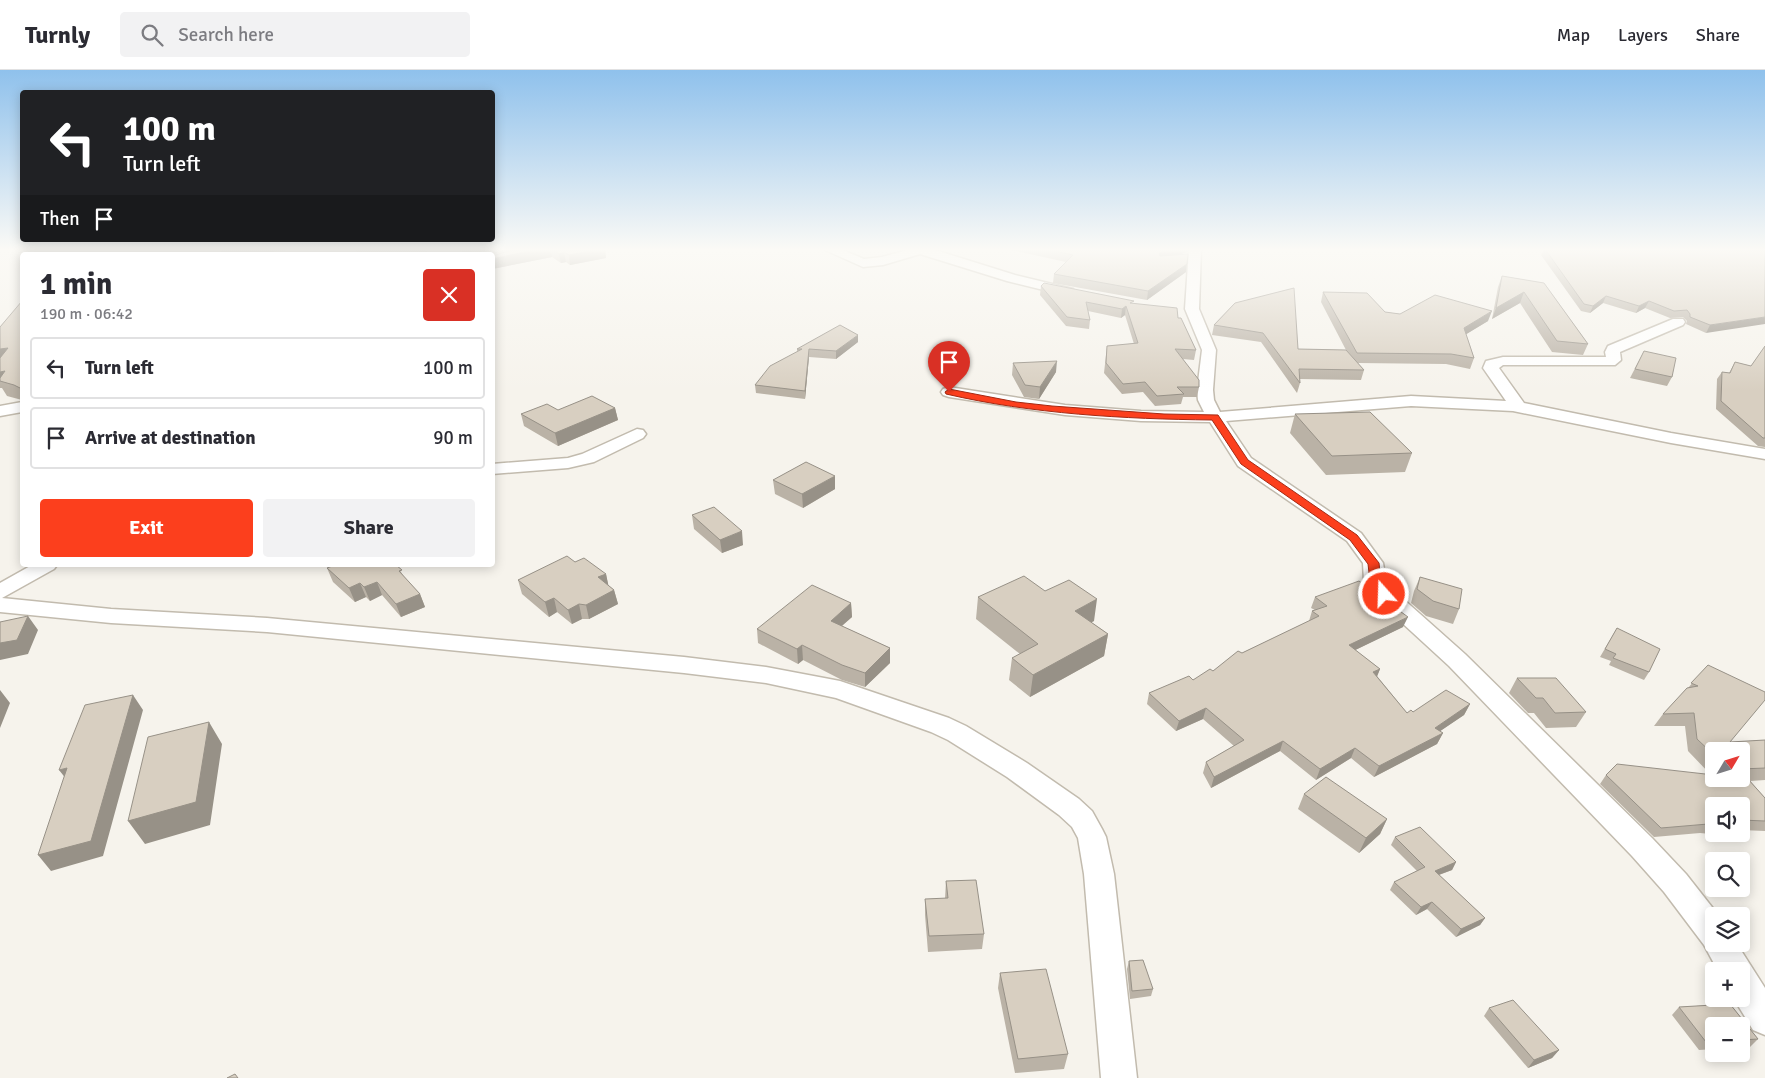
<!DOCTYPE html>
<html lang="en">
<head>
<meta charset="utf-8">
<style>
  body { margin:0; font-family:Signika,sans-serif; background:#f2f2f3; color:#2b2b33; height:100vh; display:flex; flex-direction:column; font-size:19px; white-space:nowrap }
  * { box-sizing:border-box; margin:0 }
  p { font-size:16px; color:#7c7c81 }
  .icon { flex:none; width:28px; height:28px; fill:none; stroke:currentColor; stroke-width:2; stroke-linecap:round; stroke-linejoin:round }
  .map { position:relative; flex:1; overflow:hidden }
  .details { position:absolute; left:20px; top:182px; width:475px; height:315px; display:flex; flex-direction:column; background:#fff; border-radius:5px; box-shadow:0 2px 12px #0003 }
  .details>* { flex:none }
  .top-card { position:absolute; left:20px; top:20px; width:475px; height:152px; border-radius:5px; box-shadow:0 2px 12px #0003; background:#202124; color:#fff; overflow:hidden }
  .needle { width:32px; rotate:52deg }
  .buttons { position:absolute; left:1705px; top:672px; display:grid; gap:10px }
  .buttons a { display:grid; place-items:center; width:45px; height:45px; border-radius:5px; background:#fff; box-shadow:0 2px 12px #0003; font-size:25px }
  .pin { position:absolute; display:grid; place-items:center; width:42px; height:42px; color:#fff; margin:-51px -21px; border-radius:50% 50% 50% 0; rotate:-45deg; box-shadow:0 0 5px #0007 }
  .pin .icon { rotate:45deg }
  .me { position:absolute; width:55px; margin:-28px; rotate:340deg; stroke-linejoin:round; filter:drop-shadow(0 0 4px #0008) }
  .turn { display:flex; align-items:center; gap:18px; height:105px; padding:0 20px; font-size:22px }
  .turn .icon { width:65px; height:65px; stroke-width:2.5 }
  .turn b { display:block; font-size:35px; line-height:42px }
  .then { display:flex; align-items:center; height:48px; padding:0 20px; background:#0003; gap:10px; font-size:19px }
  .round { display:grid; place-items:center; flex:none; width:52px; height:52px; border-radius:5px; background:#f2f2f3 }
  .summary { display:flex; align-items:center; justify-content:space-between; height:85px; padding:0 20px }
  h1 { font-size:30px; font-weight:800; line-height:38px }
  .cta { display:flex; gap:10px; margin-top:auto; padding:10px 20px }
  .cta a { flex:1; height:58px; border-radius:5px; background:#fc3f1d; color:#fff; font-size:20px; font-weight:800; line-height:58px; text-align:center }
  .cta a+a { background:#f2f2f3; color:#2b2b33 }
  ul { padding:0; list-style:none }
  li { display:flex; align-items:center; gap:15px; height:62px; margin:0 10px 8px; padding:0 10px; border:2px solid #e1e1e2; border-radius:5px }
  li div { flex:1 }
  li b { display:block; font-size:19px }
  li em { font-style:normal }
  header { display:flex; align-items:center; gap:30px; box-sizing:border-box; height:70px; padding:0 25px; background:#fff; border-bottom:1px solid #e1e1e2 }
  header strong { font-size:24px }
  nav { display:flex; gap:28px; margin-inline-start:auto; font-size:18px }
  .search { width:350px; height:45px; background:#f2f2f3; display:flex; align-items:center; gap:12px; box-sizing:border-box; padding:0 18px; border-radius:5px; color:#7c7c81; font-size:19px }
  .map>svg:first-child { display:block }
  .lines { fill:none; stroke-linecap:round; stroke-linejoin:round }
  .minor-casing { stroke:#c2bbae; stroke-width:3 }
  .minor { fill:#fff; fill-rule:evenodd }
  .wall { fill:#bab2a6; fill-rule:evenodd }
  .shaded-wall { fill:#979187 }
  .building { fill:#d8cfc1; stroke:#979187 }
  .route { fill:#fc3f1d; stroke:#a42913 }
</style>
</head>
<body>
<header>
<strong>Turnly</strong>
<div class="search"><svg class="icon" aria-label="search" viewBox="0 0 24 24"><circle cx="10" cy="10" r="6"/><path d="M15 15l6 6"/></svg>Search here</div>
<nav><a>Map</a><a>Layers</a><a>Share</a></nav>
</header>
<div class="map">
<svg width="1765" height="1008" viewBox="0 0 1765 1008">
  <rect width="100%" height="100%" fill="#f6f3ec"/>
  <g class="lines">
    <defs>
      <path id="minor" d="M823 179H840L864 189 882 187 911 179H932L1015 205 1073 219 1074 222 1068 226 1007 211 920 184 883 195 863 197Z
        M1189 179H1201L1199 239 1216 280 1213 320 1214 330 1220 342 1411 326 1506 331 1483 298 1486 291 1503 287H1606L1605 282 1608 276 1673 249H1683L1685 252 1683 255 1620 282 1621 290 1615 295H1503L1499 298 1524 333 1671 363 1765 379V389L1671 373 1513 341 1411 336 1226 351 1251 388 1361 463 1383 493 1386 511 1392 519 1465 584 1652 768 1686 804 1719 846H1714V874H1737L1765 918V965L1753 960 1734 929H1741V901H1718L1704 875 1664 822 1632 786 1449 596 1376 529 1364 511 1363 493 1347 471 1238 396 1210 352 1141 351 1065 345 949 327 943 325 941 322 943 319 949 317 1065 335 1141 341 1204 342 1198 330 1197 320 1202 280 1185 239Z
        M22 332V342L0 346V336Z
        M637 359 643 360 646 364 643 368 594 392 568 398 492 404V394L568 388 582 384Z
        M32 495H57L54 499 2 528 111 539 267 548 684 587 766 597 840 611 949 648 966 656 1027 693 1079 729 1092 741 1102 759 1106 767 1114 804 1137 1008H1101L1084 804 1078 768 1072 757 1059 745 1007 707 948 670 931 662 836 628 766 613 684 603 267 562 111 553 0 542V513Z"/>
    </defs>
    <!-- minor casing -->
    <use href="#minor" class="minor-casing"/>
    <!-- minor -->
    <use href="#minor" class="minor"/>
  </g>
  <!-- wall -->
  <path class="wall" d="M459 179H512L492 185H466Z
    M515 179H605L606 188 570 195 566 192 561 193 552 187 492 199V186Z
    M1007 179H1187V182L1178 185 1186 202 1147 230 1053 213 1054 204 1066 192Z
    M1544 179H1765L1706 263 1686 254 1687 251 1683 247 1670 248 1645 238 1636 243 1603 233 1590 243 1581 241 1541 185Z
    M1502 206 1544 213 1588 274 1583 285 1552 282 1520 233 1492 249 1498 217Z
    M1041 216 1134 234 1178 248 1196 280 1194 290 1183 289 1199 317 1197 327H1183L1181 334 1155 336 1143 322 1122 324 1104 303 1107 276 1134 274 1125 245 1121 248 1088 241 1090 250 1089 259 1066 256 1040 225Z
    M1323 222 1385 242 1400 244 1488 251 1466 264 1474 288 1470 299 1446 294 1358 293 1364 300 1361 310 1300 309V313L1297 323 1261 272 1212 265 1214 255 1235 233 1298 279 1346 280 1321 232Z
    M22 231V330L7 326 2 318H0V257Z
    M858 272 836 289 809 287 805 329 756 323 755 315 797 282V279Z
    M1765 276V377L1758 376 1716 339 1717 309 1722 302 1729 303 1735 292 1751 296Z
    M1644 281 1672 307 1667 316 1630 308Z
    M1013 293 1056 302 1039 329 1024 327 1012 305Z
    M615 338 618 350 558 376 524 356 521 344 558 340Z
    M1295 344 1412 383 1405 402 1326 405 1290 363Z
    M773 410 835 419 803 438 775 424Z
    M692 445 743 475 722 483 694 459Z
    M575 492 606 504 608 515 614 520 618 534 589 549H582L572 554 557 542 549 547 522 524 518 510Z
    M398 497 404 507 420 524 425 537 401 547 382 525 370 531 366 527 355 532 333 512 327 498Z
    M1420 507 1459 539 1453 554 1426 546 1411 533 1414 521Z
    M1045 521 1094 551 1091 552 1108 564 1104 586 1030 627 1009 610 1012 588 1020 584 976 549 978 527Z
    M1315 527 1403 557 1355 580 1380 599 1377 606 1407 643 1470 634 1464 645 1440 661 1443 663 1437 674 1374 707 1351 688 1316 710 1280 681 1211 718 1203 703 1206 692 1234 676 1203 649 1176 661 1147 634 1149 623 1193 610 1213 601 1242 583 1309 551 1312 541 1315 540 1311 538Z
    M851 533 852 547 842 556 890 578V593L865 617 842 610 803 590 798 594 758 573 757 559Z
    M1617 558 1649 602 1644 610 1609 595 1611 591 1600 587Z
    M1708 595 1731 672 1765 670V710L1750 711 1765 728V761L1741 760V736H1714V764H1733L1731 766 1700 763 1654 767 1600 714 1606 705H1711L1688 681 1685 656H1654L1663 644 1688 618ZM1714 681H1741V709H1714Z
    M1517 608 1586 642 1576 657 1546 658 1534 643H1528L1509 623Z
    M1304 724 1387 749 1380 764 1359 783 1298 739Z
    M1395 767 1456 792 1452 800 1439 805 1485 848 1480 855 1456 867 1427 839 1416 845 1390 820 1394 812 1417 801 1391 775Z
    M946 811 984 864 982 879 928 882 925 845V829H945Z
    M1129 891 1153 919 1151 926 1130 929 1127 899Z
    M1000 903 1068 984 1064 999 1015 1003 998 918Z
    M1730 934 1758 969 1750 977H1741V956H1714V979L1699 980 1672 945 1679 937Z
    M1489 938 1559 980 1552 988 1528 998 1484 946Z"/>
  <!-- shaded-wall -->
  <path class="shaded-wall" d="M220 179H297L241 185H223Z
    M489 179H512L492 185H488Z
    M539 179H551L552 187 492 199V189Z
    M595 179H605L606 188 570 195 569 185Z
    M1171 179H1187V182L1158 191 1159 183Z
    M564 182 566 192 561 193 559 184Z
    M1187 194 1186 202 1147 230 1148 221Z
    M1524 222 1520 233 1492 249 1496 238Z
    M1606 226 1603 233 1590 243 1593 236Z
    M1649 231 1645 238 1636 243 1639 236Z
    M1126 236 1125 245 1121 248 1122 239Z
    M1492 241 1488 251 1460 268 1464 258Z
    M1765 247V254L1706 263 1710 255Z
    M858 265V272L836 289V281Z
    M8 278 0 294V279Z
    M809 279V287L805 329V321Z
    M1057 291 1056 302 1039 329 1040 317Z
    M5 301 0 311V302Z
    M615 338 618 350 558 376 555 363Z
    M835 406V419L803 438 802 424Z
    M742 461 743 475 722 483 720 470Z
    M606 504 609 518 598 507Z
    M377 512 382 525 370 531 364 517Z
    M360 513 366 527 355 532 349 518Z
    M614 520 618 534 589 549 586 535Z
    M420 524 425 537 401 547 396 534Z
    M554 528 557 542 549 547 545 532Z
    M1097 529 1094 551 1072 562 1075 541Z
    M851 533 852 547 831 565V551Z
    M579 534 582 549 572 554 568 540Z
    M28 546 38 560 28 584 0 590V573Z
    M1408 547 1403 557 1345 585 1349 575Z
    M1108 564 1104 586 1030 627 1033 605Z
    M802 575 803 590 798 594 797 579Z
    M890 578V593L865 617V603Z
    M1380 599 1376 609 1373 602Z
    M0 620 10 633 0 658Z
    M133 625 143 640 103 786 51 801 38 785Z
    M1470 634 1464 645 1430 668 1435 658Z
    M1206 638 1203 649 1176 661 1179 651Z
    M209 652 222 674 210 755 145 774 128 751Z
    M1443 663 1437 674 1374 707 1379 696Z
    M1283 671 1280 681 1211 718 1214 707Z
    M1355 678 1351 688 1316 710 1320 699Z
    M67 698 71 715 59 700Z
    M1387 749 1380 764 1359 783 1366 768Z
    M1456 792 1452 800 1430 808 1435 801Z
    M1432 832 1427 839 1416 845 1421 837Z
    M1485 848 1480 855 1456 867 1461 859Z
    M1559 980 1552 988 1528 998 1534 990Z"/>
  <!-- building -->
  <path class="building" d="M357 179H424L429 185H358Z
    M468 179H489L488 184V185H474Z
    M515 179H539L492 189V186Z
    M553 179H601L569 185 564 182 559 184Z
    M1045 179H1171L1159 183 1160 186 1188 184 1187 194 1148 221 1054 204 1073 185Z
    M1545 179H1765V247L1710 255 1690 247V244L1687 240 1674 241 1649 231 1639 236 1606 226 1593 236 1584 234Z
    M1502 206 1544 213 1588 274 1557 271 1524 222 1496 238Z
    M1044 213 1134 231 1130 233 1177 238 1178 248H1181L1196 280 1175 279 1199 310V317H1177L1184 324 1157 326 1145 312 1123 314 1106 293 1107 276 1138 273 1126 236 1122 239 1086 232 1090 250 1067 247 1041 216Z
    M1294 218 1298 279 1346 280 1364 300 1299 299 1300 313 1263 263 1214 255 1235 233Z
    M1323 222 1367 223 1385 242 1400 244 1435 225 1492 241 1464 258 1474 288 1451 284 1357 283Z
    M22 231V319L14 315 0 311V308L5 301 0 302V288L8 278 0 279V257Z
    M840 255 858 265 836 281 809 279 805 321 755 315 770 296 802 279H797Z
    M1765 276V368H1763L1721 331 1722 302 1730 303 1735 292 1751 296Z
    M1644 281 1676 288 1672 307 1635 299Z
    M1057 291 1040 317 1025 315 1013 293Z
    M592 326 615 338 555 363 521 344 547 334 558 340Z
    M1370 342 1412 383 1332 386 1295 344Z
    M806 392 835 406 802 424 773 410Z
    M714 437 742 461 720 470 692 445Z
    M567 486 575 492 584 488 606 504 598 507 614 520 586 535 579 534 568 540 554 528 545 532 518 510Z
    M335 495H396L402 500 399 501 420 524 396 534 377 512 364 517 360 513 349 518 327 498Z
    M1024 506 1045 521 1069 510 1097 529 1075 541 1108 564 1033 605 1012 588 1038 574 978 527Z
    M1420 507 1462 519 1459 539 1433 531 1417 519Z
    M1359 511 1408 547 1349 575 1380 599 1373 602 1407 643 1411 640 1413 642 1446 620 1470 634 1435 658 1443 663 1379 696 1355 678 1320 699 1283 671 1214 707 1206 692 1244 670 1206 638 1179 651 1149 623 1189 606 1193 610 1210 599 1213 601 1238 581 1242 583 1319 546 1312 541 1327 536 1315 527Z
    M812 515 851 533 831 551 890 578 865 603 842 595 802 575 797 579 757 559Z
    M28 546 17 570 0 573V552Z
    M1617 558 1660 579 1649 602 1613 588 1616 584 1605 579Z
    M1708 595 1765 622V630L1730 672 1765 670V698L1741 699V681H1714V685L1697 669 1694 643 1663 644 1687 618 1698 616 1691 613Z
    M1517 608H1556L1586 642 1555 643 1543 628H1536Z
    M133 625 91 771 38 785 67 698 59 700 85 635Z
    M209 652 196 732 128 751 148 667Z
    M1617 694 1714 705V709L1741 708 1748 709 1765 728V751L1741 750V736H1714V754H1708L1661 758 1606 705Z
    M1326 707 1387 749 1366 768 1304 724Z
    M1420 757 1456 792 1435 801 1485 848 1461 859 1432 832 1421 837 1394 812 1425 797 1395 767Z
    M976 810 984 864 929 866 925 829 948 828 946 811Z
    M1143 890 1153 919 1132 921 1129 891Z
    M1046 899 1068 984 1018 989 1000 903Z
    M1513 930 1559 980 1534 990 1489 938Z
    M1730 934 1758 969 1741 970V956H1714V972H1706L1679 937Z
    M235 1004 238 1008H227Z"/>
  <!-- sky -->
  <linearGradient id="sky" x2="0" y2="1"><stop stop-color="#8fc1ec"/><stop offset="0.56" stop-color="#fbfaf6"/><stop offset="1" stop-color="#fbfaf6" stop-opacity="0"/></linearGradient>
  <rect width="1765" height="321" fill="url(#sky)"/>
  <!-- route -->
  <path class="route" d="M949 319 1016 332 1052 336 1164 344 1218 345 1248 390 1357 465 1379 493 1381 511 1390 524 1384 528 1380 527 1370 511 1368 494 1350 470 1241 394 1212 350C1124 349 1032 344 946 324L945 322Z"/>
</svg>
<div class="buttons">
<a><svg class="needle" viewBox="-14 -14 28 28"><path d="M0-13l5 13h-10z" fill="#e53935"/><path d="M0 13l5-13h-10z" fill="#7c7c81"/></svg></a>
<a><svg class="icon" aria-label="sound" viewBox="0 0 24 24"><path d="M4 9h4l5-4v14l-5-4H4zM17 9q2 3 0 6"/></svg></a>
<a><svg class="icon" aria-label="search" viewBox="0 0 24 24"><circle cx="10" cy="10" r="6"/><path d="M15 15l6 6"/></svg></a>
<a><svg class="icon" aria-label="layers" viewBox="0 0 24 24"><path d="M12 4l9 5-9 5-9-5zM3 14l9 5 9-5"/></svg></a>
<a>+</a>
<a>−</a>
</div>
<div class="pin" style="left:949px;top:322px;background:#d93025"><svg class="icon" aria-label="arrive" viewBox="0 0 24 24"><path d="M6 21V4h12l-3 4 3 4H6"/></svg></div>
<svg class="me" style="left:1384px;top:524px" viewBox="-20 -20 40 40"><circle r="17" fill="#fc3f1d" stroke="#fff" stroke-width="3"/><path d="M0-11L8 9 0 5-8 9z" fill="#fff"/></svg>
<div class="top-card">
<div class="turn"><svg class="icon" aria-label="left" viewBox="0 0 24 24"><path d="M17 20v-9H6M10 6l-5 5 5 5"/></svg><div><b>100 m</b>Turn left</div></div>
<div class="then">Then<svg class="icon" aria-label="arrive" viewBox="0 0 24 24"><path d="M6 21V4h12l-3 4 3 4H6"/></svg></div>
</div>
<section class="details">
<div class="summary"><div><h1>1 min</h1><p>190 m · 06:42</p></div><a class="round" style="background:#d93025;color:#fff"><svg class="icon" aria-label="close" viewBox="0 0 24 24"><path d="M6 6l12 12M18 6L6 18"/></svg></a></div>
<ul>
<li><svg class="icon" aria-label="left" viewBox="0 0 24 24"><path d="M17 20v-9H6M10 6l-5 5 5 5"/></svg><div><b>Turn left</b></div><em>100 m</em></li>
<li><svg class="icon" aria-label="arrive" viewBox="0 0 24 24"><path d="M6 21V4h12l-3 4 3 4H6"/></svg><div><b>Arrive at destination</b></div><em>90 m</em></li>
</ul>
<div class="cta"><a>Exit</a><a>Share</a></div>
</section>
</div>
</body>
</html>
